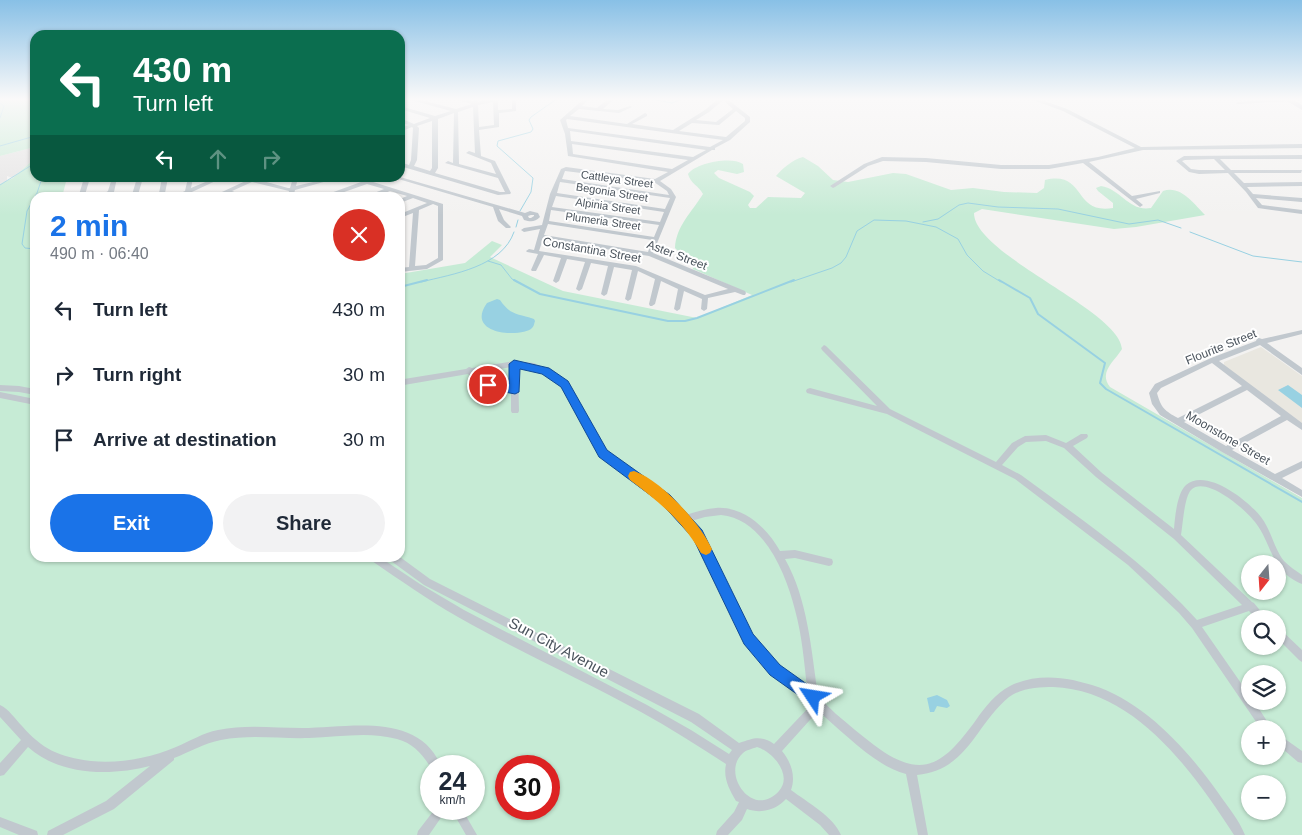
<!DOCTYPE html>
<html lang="en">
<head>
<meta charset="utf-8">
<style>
  body { margin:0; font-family:Helvetica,sans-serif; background:#f2f2f3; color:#1f2937; height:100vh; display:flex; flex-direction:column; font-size:19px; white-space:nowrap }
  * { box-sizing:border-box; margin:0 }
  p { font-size:16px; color:#747a83 }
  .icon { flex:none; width:28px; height:28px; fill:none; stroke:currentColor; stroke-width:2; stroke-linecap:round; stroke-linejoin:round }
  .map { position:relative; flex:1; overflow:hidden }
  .drawer { position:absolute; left:30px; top:192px; width:375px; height:370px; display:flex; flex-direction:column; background:#fff; border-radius:15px; box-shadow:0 1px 4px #0004 }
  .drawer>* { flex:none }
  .hud { position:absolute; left:30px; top:30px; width:375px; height:152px; border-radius:15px; box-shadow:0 1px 4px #0004; background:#0b6e4f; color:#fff; overflow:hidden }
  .needle { width:32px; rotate:197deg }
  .buttons { position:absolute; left:1241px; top:555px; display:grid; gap:10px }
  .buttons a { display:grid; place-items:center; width:45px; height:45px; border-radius:50%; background:#fff; box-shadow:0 1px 4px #0004; font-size:25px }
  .speed { position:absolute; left:420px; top:755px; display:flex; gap:10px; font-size:25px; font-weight:700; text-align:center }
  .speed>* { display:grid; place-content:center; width:65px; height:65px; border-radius:50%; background:#fff; box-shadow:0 1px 4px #0004; line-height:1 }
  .speed small { font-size:12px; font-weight:400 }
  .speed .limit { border:8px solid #d22; background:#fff; color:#111 }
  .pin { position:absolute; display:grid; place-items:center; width:42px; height:42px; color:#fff; margin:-21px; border:2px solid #fff; border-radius:50%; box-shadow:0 1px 5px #0007 }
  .me { position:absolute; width:55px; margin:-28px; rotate:303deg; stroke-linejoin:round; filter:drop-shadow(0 0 4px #0008) }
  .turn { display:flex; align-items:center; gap:18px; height:105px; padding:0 20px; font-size:22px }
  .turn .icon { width:65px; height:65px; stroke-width:2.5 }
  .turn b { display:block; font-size:35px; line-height:42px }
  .lanes { display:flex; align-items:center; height:48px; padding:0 20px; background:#0003; justify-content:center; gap:25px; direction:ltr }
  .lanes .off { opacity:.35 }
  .round { display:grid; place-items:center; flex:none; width:52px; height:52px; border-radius:26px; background:#f2f2f3 }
  .overview { display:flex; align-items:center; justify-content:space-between; height:85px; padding:0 20px }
  h1 { font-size:30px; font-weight:800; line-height:38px; color:#1a73e8 }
  .primary-button { display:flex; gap:10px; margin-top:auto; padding:10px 20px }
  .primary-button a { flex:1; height:58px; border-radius:30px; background:#1a73e8; color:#fff; font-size:20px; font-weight:800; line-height:58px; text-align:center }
  .primary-button a+a { background:#f2f2f3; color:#1f2937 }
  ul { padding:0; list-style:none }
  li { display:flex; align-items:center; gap:15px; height:65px; padding:0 20px }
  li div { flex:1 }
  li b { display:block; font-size:19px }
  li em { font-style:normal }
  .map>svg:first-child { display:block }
  .commercial { fill:#e9e7e0 }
  .education { fill:#e4e3e3 }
  .green { fill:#c6ebd5; fill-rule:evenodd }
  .water { fill:#98d1e2 }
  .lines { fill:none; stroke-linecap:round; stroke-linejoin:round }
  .stream-far1 { stroke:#98d1e2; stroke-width:1 }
  .stream { stroke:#98d1e2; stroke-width:2 }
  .street { fill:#c1c8ce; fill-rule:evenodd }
  .secondary { fill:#c2c9d2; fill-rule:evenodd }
  .route { fill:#1a73e8; stroke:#114b97 }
  .slow { fill:#f59e0b }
  .labels { text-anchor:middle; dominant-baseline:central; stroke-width:4; stroke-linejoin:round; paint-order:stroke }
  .far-street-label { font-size:11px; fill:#4b545d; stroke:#fff }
  .street-label { font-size:12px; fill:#4b545d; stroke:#fff }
  .near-street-label { font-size:15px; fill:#4b545d; stroke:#fff }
</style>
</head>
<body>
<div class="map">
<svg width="1302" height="835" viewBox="0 0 1302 835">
  <rect width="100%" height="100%" fill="#f3f2f1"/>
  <!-- commercial -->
  <path class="commercial" d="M1261 347 1302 376V424L1224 366V362Z"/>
  <!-- education -->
  <path class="education" d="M35 147V158L13 178 7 176V182L0 184V156Z"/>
  <!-- green -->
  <path class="green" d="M0 98H35V147L0 156Z
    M803 157 818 166 833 180 848 182 893 173 906 174 951 190 973 188 1004 192 1037 193 1044 188 1045 180C1086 170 1073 215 1113 208V203L1098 191 1096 188 1101 186C1121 189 1129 212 1151 208L1163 191C1181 185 1194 204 1205 215L1136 227 1114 229 982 209 974 213C974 255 1120 310 1122 349 1115 361 1098 372 1110 387L1302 498V835H0V184L13 178 35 158V178H67L62 197 35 198V558H400V274L465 263 492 241 502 245 490 257 563 291 697 318 752 295 693 269C692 255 683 257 675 248 676 226 692 212 703 194 699 186 690 183 688 174 696 163 731 156 743 164L744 172 737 174 718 170 714 173 719 178 750 192 754 196 748 205 750 208H756L768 197 801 198 805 193 776 176C783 168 792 160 803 157ZM1250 564H1278V591H1250ZM1250 619H1278V646H1250ZM1250 674H1278V701H1250ZM1250 729H1278V756H1250ZM431 766H474V809H431ZM506 766H549V809H506ZM1250 784H1278V811H1250Z"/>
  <!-- water -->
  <path class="water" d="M497 299 500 300C511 316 517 313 534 319L535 321C534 324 534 326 532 328 522 338 464 335 487 303Z
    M1288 385 1302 395V408L1278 390Z
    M937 695 947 700 950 706 947 708 937 706 934 712H930L927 698Z"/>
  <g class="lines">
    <!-- stream-far1 -->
    <path class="stream-far1" d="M646 98 672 103 684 98
      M0 103 4 106 0 118
      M0 146 35 136
      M0 185 35 163
      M520 211 531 192 533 178 497 146 498 141 531 132 533 129 529 120 531 117 558 98
      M923 222 938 219 959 205 968 203 998 207 1058 209 1129 224 1158 220 1181 228
      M516 227 518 220
      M1190 232 1253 256 1302 262
      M35 249 25 248 22 244 27 211 37 193 42 178
      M488 261 501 265 512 279 517 282
      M421 282C453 274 502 267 514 232
      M791 282 832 268 841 263 846 257 857 231 874 220 906 221 936 227 958 239 967 255 983 271 1001 282"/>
    <!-- stream -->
    <path class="stream" d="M514 280 540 294 668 321H685L697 318 794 280
      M999 280 1030 298 1038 314 1105 363 1100 383 1106 389 1302 502
      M400 287 427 280"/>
    <!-- street -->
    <path class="street" d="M407 98H413L456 109 472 104 453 99V98H460L473 101V98H477L478 102 493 98H504V99L498 100V110L512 109V98H516V111L499 113V127L479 130 481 156 495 161 511 193 510 194 498 195 400 166V162L409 165 411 160 413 128 412 127 400 132V128L409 125 400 122V118L414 124 430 118 400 109V106L435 116 451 111 407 99ZM493 102 494 125 479 127 478 105ZM473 107 475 153 469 151 466 153 491 163 496 174 459 164 458 112ZM454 113 453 163 448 161 445 163 498 178 505 192H500L435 173 438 168V119ZM432 121V168L430 171 414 166 417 160 419 128 417 126Z
      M585 98H590L582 106 597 108 609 98H612L613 99V100L603 109 618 110 630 106 632 107 619 113 579 109 570 116 627 124 645 113 647 114V116L632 124 673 130 705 110 719 98H726L750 117V122L730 140 715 148V150H712L660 181 671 189 676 197 653 253 745 291 746 293 745 295H743L735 292 708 298 707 309 704 311 701 309 702 299 684 291 680 309 677 311 674 309 678 289 661 281 655 304 652 306H650L649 304 655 279 638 271 631 299 628 301 625 299 632 270 614 267 607 294 604 296 601 294 608 266 591 263 582 289 579 291 576 289 585 262 567 259 559 281 556 283 553 281 561 258 544 255 536 271H532L531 270 538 254 527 252 526 251 529 249 534 250 540 229 524 232 521 230 524 228 542 225 550 194 561 169 566 167 655 179 668 172 568 156 565 134 560 120ZM723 100 733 109 716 122 696 120 709 112ZM736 111 745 118V121L726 137 679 131 692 123 719 125ZM567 119 723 140 710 147 568 128 566 120ZM570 131 706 150 693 157 571 141ZM572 144 688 160 672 169 573 154ZM565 171 654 182 667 191 669 195 562 179ZM560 182 670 198 665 209 557 193ZM556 196 664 212 660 222 552 207ZM551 210 659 225 654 237 549 221ZM548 224 652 240 648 252 544 235ZM543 239 649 256 728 289 705 295 636 266 539 251Z
      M1030 98H1036L1067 109 1141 147 1302 144V148L1143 150 1089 162 1132 196 1160 191V193L1136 199 1143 205 1140 207 1083 163 1049 169H1001L926 162 883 161 868 166 835 187 833 188 830 186 864 164 882 157 926 158 1001 165H1049L1098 157 1135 148 1063 111 1030 99Z
      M1290 99H1292V101L1238 104 1236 103 1238 102Z
      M1302 155V159H1220L1231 170H1302L1301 173H1234L1244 183 1302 182V186L1247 187 1253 194 1302 198V202L1256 198 1262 205 1302 210V214L1258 208 1246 192 1228 173 1199 174 1189 172 1176 161 1184 156ZM1214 159 1225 170H1199L1191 169 1182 161 1185 160Z
      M400 177 525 213 530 211 538 213 540 217C535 222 531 222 524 220L522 216 499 209 504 220 511 227 510 228H506L498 221 493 207 395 178ZM531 215H534V216L531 218H529L528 216Z
      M84 178H90L84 198H78Z
      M112 178H117L114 192 106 198H98L108 191Z
      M137 178H143L137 198H131Z
      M162 178H168L164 198H158Z
      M188 178H193L191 188 215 178H222L179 198H170L185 191Z
      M252 178H257L256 179 288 188H290L293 178H298L296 186 330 178H338L295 190 293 198H287L289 191 252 182 232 191 249 198H239L227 193 218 198H209Z
      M350 178H357L370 181 443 204V260L427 269 400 272V268L409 267 413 213 400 218V214L427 203 413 198 400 203V199L407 196 390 191 372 198H362L384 189 367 184 327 198H317L361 182ZM433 204 438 206V258L426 265 415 266 419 210Z
      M1302 330V334L1267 343 1302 368V375L1260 345 1219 361 1302 423V430L1287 420 1232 450 1275 474 1302 461V468L1282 478 1302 490V497L1222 452 1160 415 1152 404 1149 393 1155 384 1211 358 1256 341 1257 338H1259L1262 339ZM1212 363 1242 386 1178 418C1165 411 1161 408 1157 393L1161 388ZM1247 390 1281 416 1226 446 1184 422Z
      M824 345 826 346 890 409 996 462 1012 443 1025 436 1046 435 1066 443 1081 434H1087L1088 436 1087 438 1073 446 1102 473 1174 529C1175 517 1177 493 1186 485 1206 467 1249 501 1261 517 1271 530 1274 548 1284 561 1289 566 1296 571 1302 575V584C1270 571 1273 545 1255 522 1246 510 1206 475 1191 490 1184 498 1183 524 1181 535L1252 602 1254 603 1267 619H1256L1249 611 1202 627 1250 696V701H1254L1272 729H1261L1192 628 1179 613 1128 565 1015 479 887 414 807 393 806 391 807 389 810 388 877 406 822 350 821 348ZM1046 441 1064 448 1096 477 1174 539 1242 605 1197 620C1146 563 1082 520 1021 475L1002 465 1018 447 1026 442Z
      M514 361 534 363 559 375 572 388 606 451 669 497 686 515C695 512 705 509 716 508 744 506 767 528 780 551L795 550 832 559 833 562 832 565 829 566 795 558 785 559C808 600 811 649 818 695 823 702 830 708 836 714 849 725 861 735 874 745 923 782 944 764 976 720 985 707 996 693 1010 686 1030 676 1052 676 1073 680 1079 682 1086 683 1092 685 1144 701 1188 750 1219 794 1228 807 1239 820 1245 835H1234C1193 772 1136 690 1053 687 1039 687 1021 688 1009 697 975 725 968 770 917 775L928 835H918L906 774C876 767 842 731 818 711L782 751C791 762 796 776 791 790 807 802 834 817 841 835H829L820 825 786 799C776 810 761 814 747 809L742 820 728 835H716L717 831 734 812 739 802 736 801C729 789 723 778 726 764 698 746 670 728 641 712 581 679 518 651 458 617 428 600 400 580 372 561L371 558H381L420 584 464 610 647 705 691 730 729 754 732 750 691 722 424 585 391 561 390 558 400 557 430 579 699 714 739 743C754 738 760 735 774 744L812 704 810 700 772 673 746 642 694 537 663 501 600 455 566 392 553 379 533 369 518 367 519 411 518 413H512L511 411V392C495 391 479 387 468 374L404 385 400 382 404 379 466 369 469 367 472 368ZM511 367V386C497 385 486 382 475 373ZM721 515C764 519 786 574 795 610 802 635 804 661 807 687L778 667 752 636 700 531 691 521 705 517ZM757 747C773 752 793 775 779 791 753 820 720 773 743 753 746 750 752 749 757 747Z
      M0 385 19 386 35 389V395L19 392 0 391Z
      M0 392 35 399V405L0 398Z
      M1278 628 1281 630 1302 650V662L1299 660 1278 639Z
      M0 705C9 709 15 719 22 726 42 749 59 757 91 761 119 764 150 758 176 747 190 741 203 733 218 730 246 724 274 728 302 728 348 728 418 711 441 766H431V768C423 755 413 743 397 739 369 731 338 737 309 738 280 739 250 734 221 740 204 743 190 752 174 758V760L114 809 63 835H47L48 831 106 801 150 766C111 776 60 776 28 747L4 775 0 776V763L21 740 0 717Z
      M1278 734 1302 751V763L1298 762 1278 745Z
      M435 809H447L429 835H417L418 831Z
      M451 809H462L477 835H466Z
      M0 817 37 831 38 835H19L0 827Z"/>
    <!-- secondary -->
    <path class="secondary" d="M1282 98H1291L1302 105V110Z"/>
  </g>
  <!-- sky -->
  <linearGradient id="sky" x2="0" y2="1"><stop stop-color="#88c0e6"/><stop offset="0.46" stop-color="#faf9f9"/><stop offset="1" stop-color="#faf9f9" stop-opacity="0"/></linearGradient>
  <rect width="1302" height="215" fill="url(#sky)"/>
  <!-- route -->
  <path class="route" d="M514 360 549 368 568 381 607 450 670 495 702 530 753 634 780 665 818 692 820 697 818 702 813 704 808 702 770 675 744 644 693 538 661 503 599 457 561 387 542 374 520 369 519 392 515 394 484 388 482 385 488 381 509 384V364Z"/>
  <!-- slow -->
  <path class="slow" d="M634 471C661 480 700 523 712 549L710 553 706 555 701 553C683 521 658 501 630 480L628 476 630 472Z"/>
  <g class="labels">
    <!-- far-street labels -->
    <g class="far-street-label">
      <text transform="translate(617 179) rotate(8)">Cattleya Street</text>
      <text transform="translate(612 192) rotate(9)">Begonia Street</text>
      <text transform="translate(608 206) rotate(8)">Alpinia Street</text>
      <text transform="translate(603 221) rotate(8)">Plumeria Street</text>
    </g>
    <!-- street labels -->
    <g class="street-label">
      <text transform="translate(592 250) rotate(10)">Constantina Street</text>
      <text transform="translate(677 255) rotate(21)">Aster Street</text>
      <text transform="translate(1221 347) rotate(-22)">Flourite Street</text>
      <text transform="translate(1228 438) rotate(30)">Moonstone Street</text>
    </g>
    <!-- near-street labels -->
    <g class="near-street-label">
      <text transform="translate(559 647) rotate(28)">Sun City Avenue</text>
    </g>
  </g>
</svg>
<div class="buttons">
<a><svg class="needle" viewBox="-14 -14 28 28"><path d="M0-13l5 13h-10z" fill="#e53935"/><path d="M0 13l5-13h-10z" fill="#747a83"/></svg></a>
<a><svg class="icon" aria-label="search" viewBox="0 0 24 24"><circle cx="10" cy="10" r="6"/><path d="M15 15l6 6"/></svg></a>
<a><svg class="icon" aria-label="layers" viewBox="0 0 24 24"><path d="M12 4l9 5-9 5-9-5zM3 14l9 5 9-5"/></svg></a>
<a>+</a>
<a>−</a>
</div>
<div class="speed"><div>24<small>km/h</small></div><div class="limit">30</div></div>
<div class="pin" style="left:488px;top:385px;background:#d93025"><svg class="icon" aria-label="arrive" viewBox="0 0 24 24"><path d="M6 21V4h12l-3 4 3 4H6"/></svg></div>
<svg class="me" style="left:813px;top:697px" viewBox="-20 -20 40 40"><path d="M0-17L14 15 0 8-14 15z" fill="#1a73e8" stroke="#fff" stroke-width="4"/></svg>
<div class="hud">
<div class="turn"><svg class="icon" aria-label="left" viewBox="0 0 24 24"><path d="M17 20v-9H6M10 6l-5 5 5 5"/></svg><div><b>430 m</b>Turn left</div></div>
<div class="lanes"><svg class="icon" aria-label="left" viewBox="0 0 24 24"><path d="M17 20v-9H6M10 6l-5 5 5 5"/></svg><svg class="icon off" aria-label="ahead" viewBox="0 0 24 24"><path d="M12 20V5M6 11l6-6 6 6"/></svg><svg class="icon off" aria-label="right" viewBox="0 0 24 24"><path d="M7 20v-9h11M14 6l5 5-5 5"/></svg></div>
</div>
<section class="drawer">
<div class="overview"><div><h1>2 min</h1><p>490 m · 06:40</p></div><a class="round" style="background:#d93025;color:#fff"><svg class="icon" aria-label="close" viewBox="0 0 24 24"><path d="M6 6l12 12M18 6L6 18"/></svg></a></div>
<ul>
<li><svg class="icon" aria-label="left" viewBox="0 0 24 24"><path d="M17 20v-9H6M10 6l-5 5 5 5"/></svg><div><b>Turn left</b></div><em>430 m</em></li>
<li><svg class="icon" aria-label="right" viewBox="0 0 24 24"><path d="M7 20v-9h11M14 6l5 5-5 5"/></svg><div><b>Turn right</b></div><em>30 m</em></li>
<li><svg class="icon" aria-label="arrive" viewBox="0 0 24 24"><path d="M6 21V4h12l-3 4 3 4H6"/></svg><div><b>Arrive at destination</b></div><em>30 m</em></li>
</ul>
<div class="primary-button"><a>Exit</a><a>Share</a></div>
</section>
</div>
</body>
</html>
